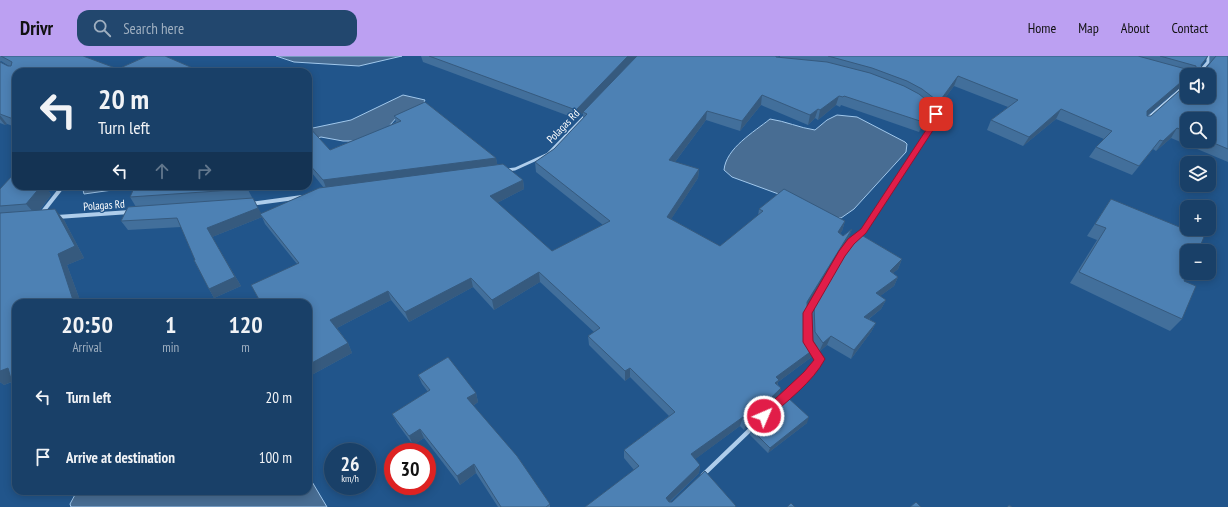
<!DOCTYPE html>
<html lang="en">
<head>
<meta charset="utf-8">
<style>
  body { margin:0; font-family:"PT Sans Narrow",sans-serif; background:#22476e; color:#f1f3f6; height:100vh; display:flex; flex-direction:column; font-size:15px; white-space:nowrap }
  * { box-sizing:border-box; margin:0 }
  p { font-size:13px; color:#9fafc0 }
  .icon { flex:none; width:22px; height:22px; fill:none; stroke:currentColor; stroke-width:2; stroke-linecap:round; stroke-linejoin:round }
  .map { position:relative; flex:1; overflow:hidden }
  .side { position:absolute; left:12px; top:243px; width:300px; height:196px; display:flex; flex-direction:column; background:#194068; border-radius:12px; box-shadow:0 2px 10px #0003,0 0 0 1px #37597c }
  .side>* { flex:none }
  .hud { position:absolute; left:12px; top:12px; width:300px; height:122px; border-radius:12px; box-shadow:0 2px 10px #0003,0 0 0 1px #37597c; background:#194068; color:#f1f3f6; overflow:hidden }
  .buttons { position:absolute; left:1180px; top:12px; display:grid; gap:8px }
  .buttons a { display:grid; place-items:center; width:36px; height:36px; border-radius:8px; background:#194068; box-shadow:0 2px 10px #0003,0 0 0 1px #37597c; font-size:20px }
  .speed { position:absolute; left:324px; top:387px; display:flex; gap:8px; font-size:20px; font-weight:700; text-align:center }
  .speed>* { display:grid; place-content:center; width:52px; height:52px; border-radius:50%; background:#194068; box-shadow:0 2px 10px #0003,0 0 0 1px #37597c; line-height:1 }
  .speed small { font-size:10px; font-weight:400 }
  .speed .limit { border:6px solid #d22; background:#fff; color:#111 }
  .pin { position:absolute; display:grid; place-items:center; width:34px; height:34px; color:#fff; margin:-17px; border-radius:8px; box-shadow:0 2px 6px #0006 }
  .me { position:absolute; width:44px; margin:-22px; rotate:45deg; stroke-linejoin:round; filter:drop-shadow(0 0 3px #0008) }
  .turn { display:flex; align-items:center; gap:14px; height:84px; padding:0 20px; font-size:18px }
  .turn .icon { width:52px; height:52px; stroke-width:2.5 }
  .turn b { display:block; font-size:28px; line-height:34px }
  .lanes { display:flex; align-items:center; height:38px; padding:0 20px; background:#0003; justify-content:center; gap:20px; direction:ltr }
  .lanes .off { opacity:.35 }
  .eta { display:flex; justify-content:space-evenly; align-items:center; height:68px; text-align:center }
  .eta b { font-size:24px; font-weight:600; line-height:28px }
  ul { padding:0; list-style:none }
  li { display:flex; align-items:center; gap:12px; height:60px; padding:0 20px }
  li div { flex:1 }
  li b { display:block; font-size:15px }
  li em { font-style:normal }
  header { display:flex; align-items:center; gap:24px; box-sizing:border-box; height:56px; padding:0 20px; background:#bca0f2; color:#111 }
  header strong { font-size:19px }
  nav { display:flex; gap:22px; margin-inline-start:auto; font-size:14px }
  .search { width:280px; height:36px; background:#22476e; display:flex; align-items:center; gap:10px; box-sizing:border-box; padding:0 14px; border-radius:12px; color:#9fafc0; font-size:15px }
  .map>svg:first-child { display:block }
  .water { fill:#486d93; stroke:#a1c8ec }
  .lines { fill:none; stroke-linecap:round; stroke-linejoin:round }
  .minor-far2 { stroke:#aecdeb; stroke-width:3 }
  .minor-far1 { stroke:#aecdeb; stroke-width:4 }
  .minor { stroke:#aecdeb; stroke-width:4.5 }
  .wall { fill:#426f9b; fill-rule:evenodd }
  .shaded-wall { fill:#365a7e }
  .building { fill:#4d81b4; stroke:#365a7e; fill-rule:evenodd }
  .route { fill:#e11d48; stroke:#92132f }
  .labels { text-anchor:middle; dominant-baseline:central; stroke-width:3; stroke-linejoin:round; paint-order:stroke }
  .street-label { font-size:11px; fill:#fff; stroke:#21558b }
</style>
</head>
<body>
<header>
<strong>Drivr</strong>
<div class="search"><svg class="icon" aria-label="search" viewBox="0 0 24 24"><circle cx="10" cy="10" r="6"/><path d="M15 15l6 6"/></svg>Search here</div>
<nav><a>Home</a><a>Map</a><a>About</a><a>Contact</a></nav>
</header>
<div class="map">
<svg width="1228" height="451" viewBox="0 0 1228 451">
  <rect width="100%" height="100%" fill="#21558b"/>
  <!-- water -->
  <path class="water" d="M276 0H402L359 10 294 6Z
    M403 39 425 44 420 55 398 60 381 79 368 85H343L321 81 308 85V73L351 64Z
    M837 59 857 61 905 86 907 88 906 96 854 153 841 162 833 161 784 140 732 121 724 114C726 92 754 76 770 63 785 65 800 72 815 74L827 64Z
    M82 130H141L84 138Z
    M308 419 327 451H71L70 448 77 435H308Z"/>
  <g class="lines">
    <!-- minor-far2 -->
    <path class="minor-far2" d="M1197 19 1208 6V0
      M1148 62 1187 28
      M505 114 515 113 548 98 586 59
      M900 119 937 62 936 58 929 51"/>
    <!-- minor-far1 -->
    <path class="minor-far1" d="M251 148 302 141
      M41 158 63 130
      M57 161 130 156
      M807 267V257L842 198 851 185 864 175 901 118"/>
    <!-- minor -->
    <path class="minor" d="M807 266 808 281
      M703 419 807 319 820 303 812 293"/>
  </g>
  <!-- wall -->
  <path class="wall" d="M0 0H83L118 13 146 0H165L202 16H16V71L7 68 5 69 0 67V6L8 10H9L1 5 0 6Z
    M421 0H776L780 1V0H1208L1201 10 1202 12H1206L1210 7V0H1228V106L1171 82 1156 95 1153 93 1132 119 1089 101 1096 91 1104 83 1056 63 1023 90 987 74 991 64 1008 51 954 30 935 55 933 54 931 60 919 76 841 49 840 51 836 49 818 64 815 62 808 69 761 49 740 75 706 64 675 106 699 113 698 122 671 163 720 190 758 160 759 153 784 133 845 165 842 175 840 177 843 180 852 173 848 183 807 250 808 277 812 283 810 258 814 249 848 191 858 177 902 203 898 213 893 217 898 221 894 230 880 240 886 244 881 253 869 263 876 267 871 276 851 303 827 289 819 296 816 292 813 300 778 326V329L781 332 778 341 744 374 740 370 695 403 700 409 699 417 670 446H672L705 415 736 450V451H585L634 414 624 402V394L669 360 630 321 625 325 589 289 588 280 594 276 540 226 494 254 473 231 409 266 391 244 337 272 348 287 352 297 308 321V247H261L251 229 297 208 265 168 262 161 212 181 241 230 214 242 209 233 194 204H195L181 171 128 174 121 165 128 151H136L130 141 135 130H246L261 158 319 132H324L308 112V70L330 94 396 66 394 60 425 46 496 102 497 108H503L523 124 524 133 497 147 552 195 603 169 536 116 535 106 554 93 583 62V57L577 63 423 6ZM1187 19H1209V41H1187V28L1151 60H1147L1187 25ZM1187 63H1209V85H1187Z
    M16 130H46L51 139 40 154 64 164 84 202 67 209 81 247H16L12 326 4 329 0 326V133Z
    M1111 143 1184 225 1182 263 1170 275 1070 227 1097 184 1087 180Z
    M418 319 476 337 478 346 473 350 550 448V451H498L476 417 460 429 424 382 413 389 397 367 392 358 428 336 422 328Z
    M807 367 768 397 750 379 751 373Z"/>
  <!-- shaded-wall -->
  <path class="shaded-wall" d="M628 0H637L583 56V57L577 63 576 54Z
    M1208 0 1205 5 1194 18Z
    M958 20 954 30 935 55 939 46Z
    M1187 21V25L1141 65 1147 55Z
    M762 39 761 49 740 75 742 65Z
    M839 40 836 49 818 64 820 54Z
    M935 51 931 60 919 76 923 66Z
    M818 53 815 62 808 69 810 59Z
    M1061 53 1056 63 1023 90 1029 81Z
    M707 55 706 64 669 114V104Z
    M0 59 7 68 5 69 0 63Z
    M1177 72 1171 82 1156 95 1163 85Z
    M496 102 498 112 327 134 323 124Z
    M699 113 698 122 666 171 667 161Z
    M523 124 524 133 491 150 490 140Z
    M41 130H46L51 139 36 159 26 148Z
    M258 152 263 160 260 158 262 161 212 181 241 230 214 242 209 233 207 172Z
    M55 153 64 164 84 202 67 209 81 247H66L58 198Z
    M845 165 842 175 835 186 838 176Z
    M852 173 848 183 804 256 807 246Z
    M902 203 898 213 885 224 890 215Z
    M539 216 540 226 494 254 492 244Z
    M898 221 894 230 872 246 876 237Z
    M471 222 473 231 409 266 405 256Z
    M388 235 391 244 335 273 330 264Z
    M886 244 881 253 860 270 864 261Z
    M876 267 871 276 851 303 854 294Z
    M831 280 827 289 819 296 823 287Z
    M348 287 352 297 308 321V309Z
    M817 291 813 300 778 326 776 333 772 336 776 321Z
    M8 312 16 324 4 329 0 326V315Z
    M630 312V321L625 325V315Z
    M781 332 778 341 744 374 747 365Z
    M476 337 478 346 470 352 467 342Z
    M743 361 740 370 690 407 691 398Z
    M809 361 807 367 768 397 770 392Z
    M420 373 424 382 413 389 409 380Z
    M474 408 476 417 460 429 457 420Z
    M700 409 699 417 665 450 666 442Z"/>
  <!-- building -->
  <path class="building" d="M1 0H83L118 13 147 0H165L202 16H16V64L0 58V6L8 10H11L12 6Z
    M429 0H628L576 54Z
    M637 0H776V1L827 6 870 17 904 30 919 38 935 51 923 66 844 40 843 41 839 40 820 54 818 53 810 59 762 39 742 65 707 55 669 104 699 113 667 161 720 190 763 155 759 153 784 133 845 165 838 176 843 180 852 173 807 246 808 277 817 291 776 321 779 324 775 327 781 332 747 365 743 361 691 398 700 409 666 442 669 446H672L705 415 736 450 735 451H585L639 410 624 394 675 356 630 312 625 315 588 280 600 272 539 216 492 244 471 222 405 256 388 235 330 264 348 287 308 309V247H261L251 229 299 207 260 158 319 132 503 108 523 124 490 140 552 195 610 165 535 106 554 93 587 58 583 56Z
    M828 0H1138L1193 15 1196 14V10L1160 0H1208L1201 9 1202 12H1206L1216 0H1228V93L1209 85V63H1187V76L1177 72 1163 85 1160 84 1139 110 1096 91 1112 75 1061 53 1029 81 991 64 1018 44 958 20 939 46 922 33 907 25 872 12ZM1193 16 1196 18V19H1209V41H1187V28L1151 60H1147V55L1187 21V19H1190Z
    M425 46 496 102 323 124 308 107V70L330 94 401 65 394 60Z
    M11 121H16V130H41L26 148 0 150V133Z
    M135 130H246L247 133 130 141Z
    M253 142 258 152 207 172 235 221 209 233 194 204H195L177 162 121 165 128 151Z
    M1111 143 1204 181 1198 195H1187V217H1188L1184 225 1196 230 1182 263 1079 216 1106 172 1095 168Z
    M55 153 75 190 58 198 73 244 66 247H16V341L8 312 0 315V157Z
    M858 177 902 203 890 215 898 221 876 237 886 244 864 261 876 267 854 294 831 280 823 287 815 276 814 249 848 191Z
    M448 301 476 337 467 342 517 400 550 448 546 451H501L474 408 457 420 420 373 409 380 392 358 430 334 418 319Z
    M786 340 809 361 770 392 751 373Z
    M916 446 921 451H910Z
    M791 447 795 451H787Z
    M1009 449 1012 451H1007Z"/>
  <!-- route -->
  <path class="route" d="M934 56H939L941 62 866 177 854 188 845 200 812 257 813 285 825 303C813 326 786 346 767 363L764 365 760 363 758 360 760 357 804 316 814 304 803 286V257L839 195 848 183 861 173 934 62Z"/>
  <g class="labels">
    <!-- street labels -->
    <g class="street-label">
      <text transform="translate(563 70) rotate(-46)">Polagas Rd</text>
      <text transform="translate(104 149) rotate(-4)">Polagas Rd</text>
    </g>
  </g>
</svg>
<div class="buttons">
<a><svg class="icon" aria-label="sound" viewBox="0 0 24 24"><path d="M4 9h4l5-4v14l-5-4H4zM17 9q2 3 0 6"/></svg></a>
<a><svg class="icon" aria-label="search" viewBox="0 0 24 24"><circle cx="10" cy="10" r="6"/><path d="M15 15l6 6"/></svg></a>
<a><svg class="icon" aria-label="layers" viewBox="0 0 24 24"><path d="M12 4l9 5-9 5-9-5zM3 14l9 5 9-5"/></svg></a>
<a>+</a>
<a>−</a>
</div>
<div class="speed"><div>26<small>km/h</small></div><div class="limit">30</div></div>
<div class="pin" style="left:936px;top:58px;background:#d93025"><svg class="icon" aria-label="arrive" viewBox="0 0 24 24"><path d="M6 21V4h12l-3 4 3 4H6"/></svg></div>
<svg class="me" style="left:764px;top:360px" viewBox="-20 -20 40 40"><circle r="17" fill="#e11d48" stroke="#fff" stroke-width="3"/><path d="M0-11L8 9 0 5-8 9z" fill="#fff"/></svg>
<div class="hud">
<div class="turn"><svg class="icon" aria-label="left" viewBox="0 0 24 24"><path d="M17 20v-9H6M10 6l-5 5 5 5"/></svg><div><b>20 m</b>Turn left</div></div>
<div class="lanes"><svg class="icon" aria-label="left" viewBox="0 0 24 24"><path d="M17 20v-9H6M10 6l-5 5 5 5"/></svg><svg class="icon off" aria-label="ahead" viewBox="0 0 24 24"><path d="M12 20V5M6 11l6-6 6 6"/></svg><svg class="icon off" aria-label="right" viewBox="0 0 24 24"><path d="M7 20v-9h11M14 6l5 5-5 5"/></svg></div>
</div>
<section class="side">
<div class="eta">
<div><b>20:50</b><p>Arrival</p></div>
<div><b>1</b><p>min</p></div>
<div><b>120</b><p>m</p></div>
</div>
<ul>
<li><svg class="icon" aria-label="left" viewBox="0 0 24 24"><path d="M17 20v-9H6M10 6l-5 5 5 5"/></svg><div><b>Turn left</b></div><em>20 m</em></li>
<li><svg class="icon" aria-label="arrive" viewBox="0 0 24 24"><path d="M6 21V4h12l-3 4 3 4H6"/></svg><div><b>Arrive at destination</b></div><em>100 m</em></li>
</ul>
</section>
</div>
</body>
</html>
